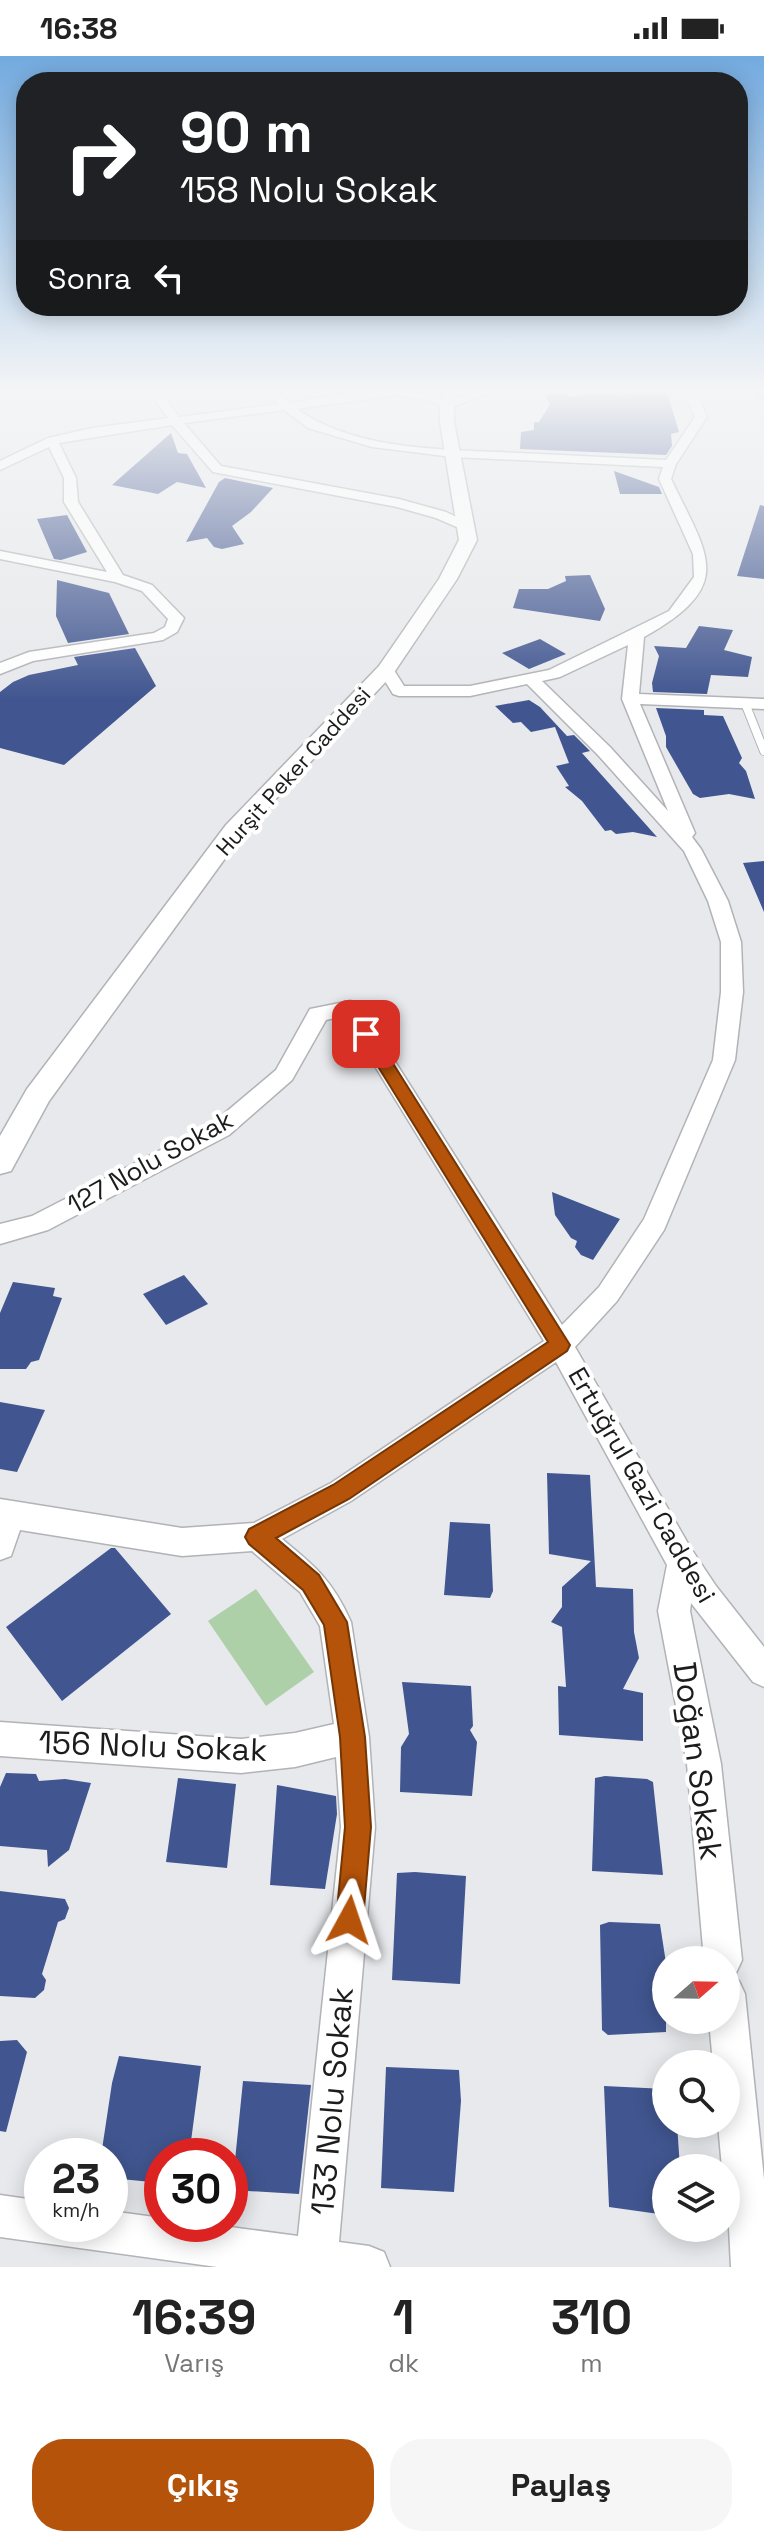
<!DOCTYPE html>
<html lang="tr">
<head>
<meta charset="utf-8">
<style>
  body { margin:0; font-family:"Space Grotesk",sans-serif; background:#f6f6f6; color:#222; height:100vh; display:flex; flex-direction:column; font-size:30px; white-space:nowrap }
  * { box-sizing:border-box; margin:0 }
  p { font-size:26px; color:#767676 }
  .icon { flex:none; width:44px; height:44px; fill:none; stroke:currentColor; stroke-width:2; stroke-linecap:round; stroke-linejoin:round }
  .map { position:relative; height:2211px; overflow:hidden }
  .panel { display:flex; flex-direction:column; background:#fff; flex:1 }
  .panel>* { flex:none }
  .hud { position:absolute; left:16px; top:16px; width:732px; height:244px; border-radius:32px; box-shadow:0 4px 20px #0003; background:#202124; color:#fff; overflow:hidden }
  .needle { width:52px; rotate:70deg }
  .tools { position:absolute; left:652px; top:1890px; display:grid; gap:16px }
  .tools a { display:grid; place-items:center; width:88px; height:88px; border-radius:50%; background:#fff; box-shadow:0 4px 20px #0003; font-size:40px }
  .speed { position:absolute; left:24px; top:2082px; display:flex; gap:16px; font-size:40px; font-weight:700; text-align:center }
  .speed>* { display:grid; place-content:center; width:104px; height:104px; border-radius:50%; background:#fff; box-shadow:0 4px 20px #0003; line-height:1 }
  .speed small { font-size:20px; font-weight:400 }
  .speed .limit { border:12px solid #d22; background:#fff; color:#111 }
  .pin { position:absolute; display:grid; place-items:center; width:68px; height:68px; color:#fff; margin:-34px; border-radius:16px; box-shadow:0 4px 12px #0006 }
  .me { position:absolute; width:88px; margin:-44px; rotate:5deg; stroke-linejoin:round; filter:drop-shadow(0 0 6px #0008) }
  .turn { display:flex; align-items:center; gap:28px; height:168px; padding:0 32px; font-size:36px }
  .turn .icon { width:104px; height:104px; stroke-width:2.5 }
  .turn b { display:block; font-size:56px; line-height:68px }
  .then { display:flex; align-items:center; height:76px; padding:0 32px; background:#0003; gap:16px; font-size:30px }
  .eta { display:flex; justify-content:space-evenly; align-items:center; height:136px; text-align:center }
  .eta b { font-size:48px; font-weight:600; line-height:56px }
  .button { display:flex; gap:16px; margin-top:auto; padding:16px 32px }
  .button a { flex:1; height:92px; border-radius:32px; background:#b45309; color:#fff; font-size:32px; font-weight:600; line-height:92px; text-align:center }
  .button a+a { background:#f6f6f6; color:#222 }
  .status { display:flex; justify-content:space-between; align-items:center; height:56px; padding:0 40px; background:#fff; direction:ltr }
  .status svg { height:22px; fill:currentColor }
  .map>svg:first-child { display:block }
  .green { fill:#aed0a9 }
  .building { fill:#415690 }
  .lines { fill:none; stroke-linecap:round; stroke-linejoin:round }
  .service-casing { stroke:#b1b3b6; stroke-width:10 }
  .minor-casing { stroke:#b1b3b6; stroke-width:3 }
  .tertiary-casing { stroke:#b1b3b6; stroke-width:3 }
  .primary-casing { stroke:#a35266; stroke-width:3 }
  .service { stroke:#fff; stroke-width:8 }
  .minor { fill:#fff; fill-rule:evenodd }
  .tertiary { fill:#fff; fill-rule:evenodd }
  .primary { fill:#f3a9bb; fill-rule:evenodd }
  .route { fill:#b45309; stroke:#753606; stroke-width:2 }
  .labels { text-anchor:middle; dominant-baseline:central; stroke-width:8; stroke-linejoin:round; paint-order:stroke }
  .far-street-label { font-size:22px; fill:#1c1c1d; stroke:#fff }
  .street-label { font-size:26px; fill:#1c1c1d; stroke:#fff }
  .near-street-label { font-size:32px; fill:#1c1c1d; stroke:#fff }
</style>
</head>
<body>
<div class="status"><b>16:38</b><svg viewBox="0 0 49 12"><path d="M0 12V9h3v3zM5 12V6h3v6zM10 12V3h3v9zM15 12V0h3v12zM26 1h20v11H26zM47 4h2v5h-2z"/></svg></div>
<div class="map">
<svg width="764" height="2211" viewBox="0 0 764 2211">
  <rect width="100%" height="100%" fill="#e7e9ec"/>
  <!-- green -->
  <path class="green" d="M256 1533 314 1616 266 1650 208 1565Z"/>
  <!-- building -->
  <path class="building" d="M667 336 679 376 671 378 672 390 666 399 520 393 521 376 534 374V366H539L550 348 545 339 566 338 572 341 587 338Z
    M171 377 178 397 187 398 206 432 177 426 158 438 112 429Z
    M614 415 659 431 662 438H620Z
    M225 422 273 432 251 456 232 470 244 488 222 493 214 491 207 482 186 486 219 426Z
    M760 449 764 450V523L737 520Z
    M67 459 87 496 61 504 54 503 37 463Z
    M590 519 605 553 600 565 513 552 519 533H548L566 525 565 520Z
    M57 524 109 537 129 578 68 587 56 560Z
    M699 570 733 574 724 594 752 601 748 621 711 619 707 638 653 636 652 627 659 600 654 590 686 592Z
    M540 583 566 598 529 613 502 597Z
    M135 592 156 630 64 709 0 692V636L13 626 29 619 78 609 74 601Z
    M529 644 540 651 567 680 574 679 590 695 582 697 657 781 633 776 616 778 611 774 605 775 582 745 565 731 569 730 556 710 569 707 555 671 531 676 521 666 513 667 495 650Z
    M656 652 704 654V659L723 660 742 702 739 707 746 715 755 743 729 738 700 742 693 738 666 691V680Z
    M764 805V856L743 807Z
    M552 1136 620 1163 593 1204 581 1199 575 1191 577 1185 571 1182 555 1159Z
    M184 1219 208 1248 166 1269 143 1238Z
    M13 1226 55 1232 53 1240 62 1242 39 1304 31 1306 26 1313H0V1257Z
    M0 1346 45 1354 17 1416 0 1413Z
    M547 1417 590 1419 596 1531 633 1533 634 1576 639 1602 623 1633 643 1637V1685L559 1679 558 1630 566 1631 562 1571 551 1566 562 1551V1531L591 1505 549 1498Z
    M450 1466 490 1468 493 1535 490 1542 444 1539Z
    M111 1492H115L171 1558 62 1645 6 1571Z
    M402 1626 471 1630 473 1670 470 1674 477 1686 472 1740 400 1736 401 1691 409 1678Z
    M6 1717 36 1718 39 1725 65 1723 91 1727 69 1794 48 1811 47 1794 0 1790V1731Z
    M605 1720 647 1723 653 1726 663 1819 592 1815 595 1722Z
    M178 1722 236 1728 227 1812 166 1806Z
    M277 1729 336 1740 337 1758 325 1833 270 1829Z
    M415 1816 466 1820 460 1928 392 1924 397 1817Z
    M0 1835 65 1843 69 1852 65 1863 58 1866 42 1918 46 1924 44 1934 35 1942 0 1940Z
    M609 1866 660 1868 666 1907V1976L608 1979 602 1974 600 1869Z
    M17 1984 27 1996 6 2076 0 2075V1985Z
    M119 2000 201 2010 189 2100H162V2127L110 2122V2100H101L112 2027Z
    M386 2011 459 2014 461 2045 454 2136 381 2132Z
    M243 2025 311 2029 299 2138 232 2134Z
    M604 2030 666 2033V2068H677L680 2112H666V2159L609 2151Z"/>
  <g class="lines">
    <defs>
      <path id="service" d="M745 647 764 695"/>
      <path id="minor" d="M148 334H160L179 361 278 348 266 334H278L289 347C336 340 405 319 448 346L477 334H514L508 337 486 338 447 353 431 345 396 339 297 353C357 396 447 393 518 397 567 399 617 402 666 404L695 361 683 334H695L707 361 676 408 671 423C709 502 736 529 644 581L639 638 764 643V653L640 648 695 777 692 781 701 793 728 845 741 886 743 936 735 1004 664 1174 617 1245 575 1291 690 1491 716 1530 764 1591V1631L753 1626 691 1547 690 1555 721 1708 742 1904 736 1917 729 1920 739 1925 745 1938 764 2123V2211H731L726 2112H722L718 2068H726V2008H713L709 1964H726V1904H704L687 1708 658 1555 667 1509 556 1306 351 1445 282 1483C315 1510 333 1525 351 1566L369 1681 375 1771 339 2186 369 2190 384 2196 390 2211H217L0 2181V2139L42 2145V2168H110V2155L162 2162V2168H208L298 2180 341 1771 336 1701 295 1711 241 1717 0 1700V1666L241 1683 295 1677 334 1668 320 1570 300 1536 252 1495 182 1500 20 1474 11 1500 0 1504V1443L182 1472 254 1467 331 1427 544 1285 344 960 326 964 292 1024 229 1079 48 1174 0 1188V1168L32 1160 213 1067 276 1014 310 953 350 945 358 947 562 1269 599 1231 644 1163 713 1004 721 936V886L708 845 684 795 598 699 527 628 470 640H399L393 638 378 614 380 611H392L404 630H470L549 614 669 555 694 521 693 498 659 423 663 411 453 401 372 391 308 372 284 354 184 367 221 410 399 443 446 456 471 468V474L466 475 436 462 397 451 213 416 172 369 59 387 76 422 78 446 123 519 152 529 184 562 177 576 163 584 33 605 0 618V607L29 596 154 577 165 571 168 563 142 535 115 526 0 503V495L107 516 64 446V422L49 391 0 414V405L48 382 92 372 168 362ZM628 589 622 643 668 755 610 691 542 625 560 621Z"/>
      <path id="tertiary" d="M445 334H459L454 350V366L477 484 457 523 393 618 242 779 49 1045 11 1115 0 1118V1080L27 1033 226 769 379 610 439 523 459 484 440 366V350Z"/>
      <path id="primary" d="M754 334H764V342L758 341Z"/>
    </defs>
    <!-- service casing -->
    <use href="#service" class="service-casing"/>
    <!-- minor casing -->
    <use href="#minor" class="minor-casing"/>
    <!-- tertiary casing -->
    <use href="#tertiary" class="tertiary-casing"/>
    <!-- primary casing -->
    <use href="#primary" class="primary-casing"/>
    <!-- service -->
    <use href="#service" class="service"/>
    <!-- minor -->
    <use href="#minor" class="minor"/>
    <!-- tertiary -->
    <use href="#tertiary" class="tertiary"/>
    <!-- primary -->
    <use href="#primary" class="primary"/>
  </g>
  <!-- sky -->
  <linearGradient id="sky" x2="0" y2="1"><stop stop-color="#73aadf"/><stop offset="0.52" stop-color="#f4f5f6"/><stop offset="1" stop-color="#f4f5f6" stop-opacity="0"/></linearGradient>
  <rect width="764" height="643" fill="url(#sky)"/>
  <!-- route -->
  <path class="route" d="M366 972 372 974 570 1289 567 1295 349 1443 276 1482 319 1519 347 1566 365 1681 371 1771 363 1864 359 1874 349 1878 340 1874 336 1864 345 1771 340 1681 324 1569 303 1534 249 1488 245 1481 249 1473 333 1429 548 1286 358 978Z"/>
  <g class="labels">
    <!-- far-street labels -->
    <g class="far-street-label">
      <text transform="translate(293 715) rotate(-48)">Hurşit Peker Caddesi</text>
    </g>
    <!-- street labels -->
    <g class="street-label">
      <text transform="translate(150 1106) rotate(-29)">127 Nolu Sokak</text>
      <text transform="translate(642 1429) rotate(60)">Ertuğrul Gazi Caddesi</text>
    </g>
    <!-- near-street labels -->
    <g class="near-street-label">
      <text transform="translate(153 1690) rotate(2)">156 Nolu Sokak</text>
      <text transform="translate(698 1705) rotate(82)">Doğan Sokak</text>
      <text transform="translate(332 2045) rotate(-85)">133 Nolu Sokak</text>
    </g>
  </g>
</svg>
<div class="tools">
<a><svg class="needle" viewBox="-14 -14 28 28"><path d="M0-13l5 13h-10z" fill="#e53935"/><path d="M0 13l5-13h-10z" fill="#767676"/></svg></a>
<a><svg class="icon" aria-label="search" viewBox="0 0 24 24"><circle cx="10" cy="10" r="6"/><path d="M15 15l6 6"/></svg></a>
<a><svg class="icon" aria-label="layers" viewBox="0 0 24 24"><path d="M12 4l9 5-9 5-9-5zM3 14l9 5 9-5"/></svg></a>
</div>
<div class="speed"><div>23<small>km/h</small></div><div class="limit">30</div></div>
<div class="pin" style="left:366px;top:978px;background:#d93025"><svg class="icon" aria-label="arrive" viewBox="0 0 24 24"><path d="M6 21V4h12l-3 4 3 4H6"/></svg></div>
<svg class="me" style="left:349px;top:1864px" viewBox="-20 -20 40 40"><path d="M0-17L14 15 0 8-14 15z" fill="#b45309" stroke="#fff" stroke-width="4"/></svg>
<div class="hud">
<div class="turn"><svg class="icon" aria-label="right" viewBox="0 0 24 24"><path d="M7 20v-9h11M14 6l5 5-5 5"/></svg><div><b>90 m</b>158 Nolu Sokak</div></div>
<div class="then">Sonra<svg class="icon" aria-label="left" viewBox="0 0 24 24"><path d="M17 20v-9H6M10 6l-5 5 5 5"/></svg></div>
</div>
</div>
<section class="panel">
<div class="eta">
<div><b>16:39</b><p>Varış</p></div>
<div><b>1</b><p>dk</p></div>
<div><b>310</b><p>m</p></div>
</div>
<div class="button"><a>Çıkış</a><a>Paylaş</a></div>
</section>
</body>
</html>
